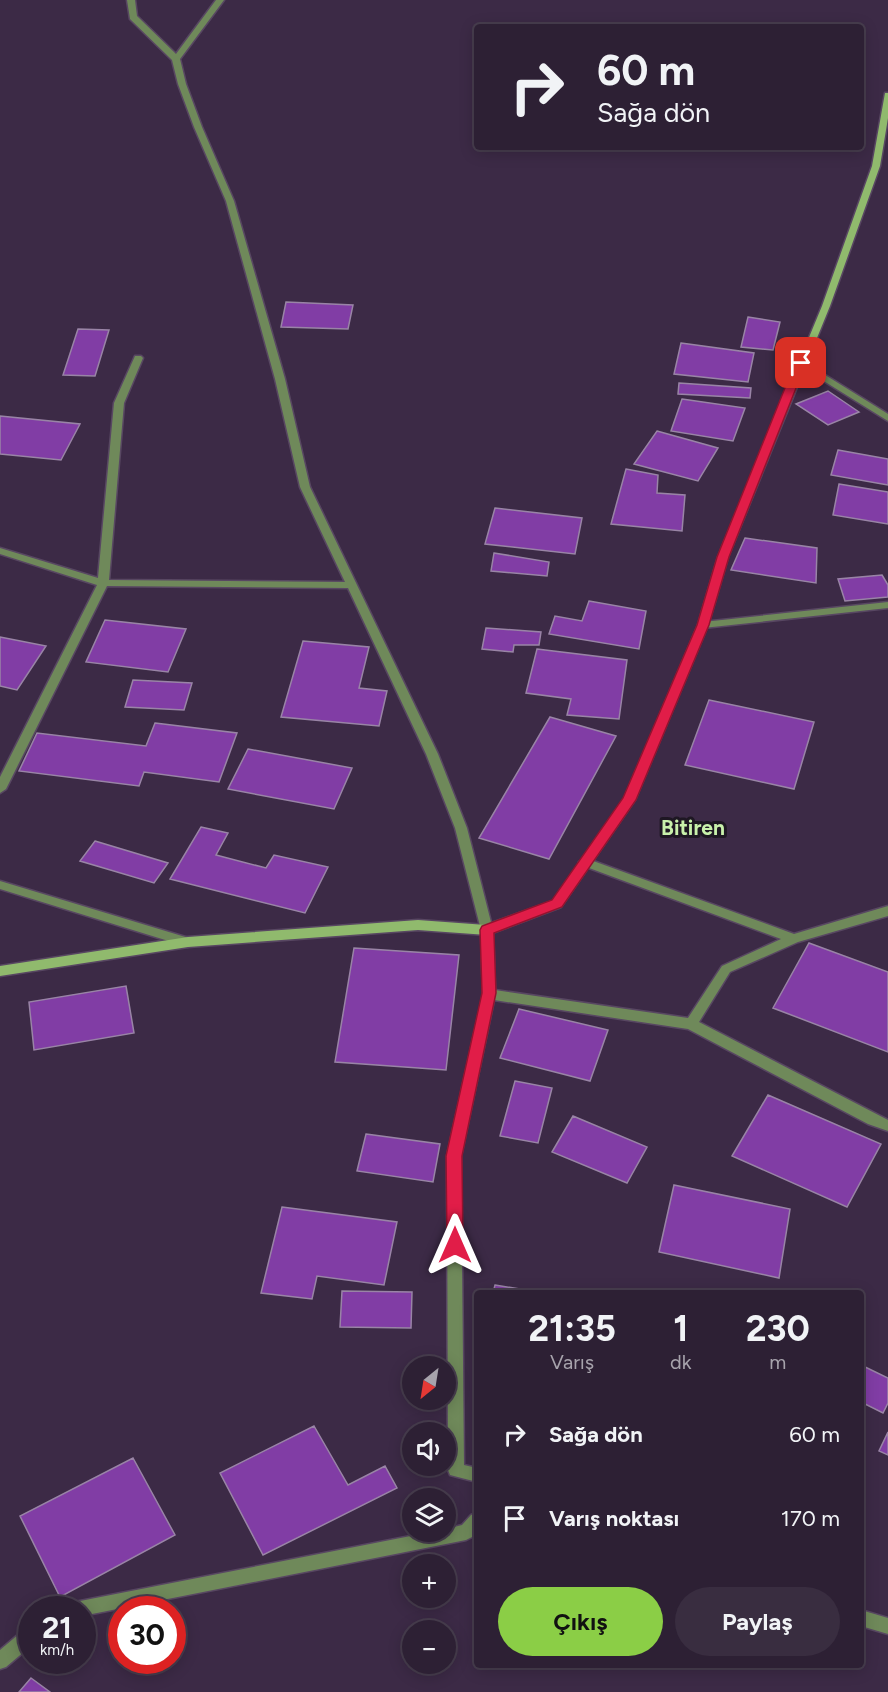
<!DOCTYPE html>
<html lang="tr">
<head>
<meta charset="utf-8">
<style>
  body { margin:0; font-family:Figtree,sans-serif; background:#392d40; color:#f1f3f6; height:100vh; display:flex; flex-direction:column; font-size:22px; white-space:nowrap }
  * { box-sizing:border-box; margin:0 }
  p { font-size:20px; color:#a7a3ac }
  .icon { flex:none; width:33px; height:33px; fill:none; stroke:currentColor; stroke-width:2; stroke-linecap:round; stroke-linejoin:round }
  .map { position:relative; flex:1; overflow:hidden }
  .sheet { position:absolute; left:474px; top:1290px; width:390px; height:378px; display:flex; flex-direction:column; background:#2d2034; border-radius:6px; box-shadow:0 3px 15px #0003,0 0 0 2px #483e4f }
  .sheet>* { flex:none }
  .top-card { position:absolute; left:474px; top:24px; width:390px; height:126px; border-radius:6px; box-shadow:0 3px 15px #0003,0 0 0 2px #483e4f; background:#2d2034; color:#f1f3f6; overflow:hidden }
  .needle { width:39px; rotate:210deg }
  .tools { position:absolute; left:402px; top:1356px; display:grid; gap:12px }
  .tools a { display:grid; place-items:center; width:54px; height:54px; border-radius:50%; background:#2d2034; box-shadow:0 3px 15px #0003,0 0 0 2px #483e4f; font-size:30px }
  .speed { position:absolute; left:18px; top:1596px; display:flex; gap:12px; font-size:30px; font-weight:700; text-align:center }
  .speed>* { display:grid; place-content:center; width:78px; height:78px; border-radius:50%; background:#2d2034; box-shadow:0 3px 15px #0003,0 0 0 2px #483e4f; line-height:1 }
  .speed small { font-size:15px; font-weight:400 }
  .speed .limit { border:9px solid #d22; background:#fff; color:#111 }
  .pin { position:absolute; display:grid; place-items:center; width:51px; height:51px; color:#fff; margin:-26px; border-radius:12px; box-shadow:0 3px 9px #0006 }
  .me { position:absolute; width:66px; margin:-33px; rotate:0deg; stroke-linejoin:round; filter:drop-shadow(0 0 4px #0008) }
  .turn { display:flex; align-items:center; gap:21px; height:126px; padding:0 24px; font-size:27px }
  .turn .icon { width:78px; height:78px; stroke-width:2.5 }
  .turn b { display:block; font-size:42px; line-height:51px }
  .eta { display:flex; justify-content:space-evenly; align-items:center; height:102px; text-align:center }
  .eta b { font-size:36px; font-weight:700; line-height:42px }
  .button { display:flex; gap:12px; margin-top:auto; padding:12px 24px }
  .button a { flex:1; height:69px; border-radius:36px; background:#8bce46; color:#111; font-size:24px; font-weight:700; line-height:69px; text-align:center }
  .button a+a { background:#392d40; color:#f1f3f6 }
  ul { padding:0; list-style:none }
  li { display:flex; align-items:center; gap:18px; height:84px; padding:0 24px }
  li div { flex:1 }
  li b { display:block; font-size:22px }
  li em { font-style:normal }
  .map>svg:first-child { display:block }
  .building { fill:#813da5; stroke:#9984a6; stroke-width:1.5 }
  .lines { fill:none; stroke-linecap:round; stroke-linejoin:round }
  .street-casing { stroke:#584762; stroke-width:3 }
  .secondary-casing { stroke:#584762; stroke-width:3 }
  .street { fill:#6f895a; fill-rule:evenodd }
  .secondary { fill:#90ba6d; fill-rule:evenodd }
  .route { fill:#e11d48; stroke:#92132f; stroke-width:1.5 }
  .labels { text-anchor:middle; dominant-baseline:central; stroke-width:6; stroke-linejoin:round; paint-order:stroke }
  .quarter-label { font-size:21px; font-weight:bold; fill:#c9f1ab; stroke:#1e1723 }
</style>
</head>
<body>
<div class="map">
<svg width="888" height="1692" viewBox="0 0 888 1692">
  <rect width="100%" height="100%" fill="#3c2a46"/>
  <!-- building -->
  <path class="building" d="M286 302 353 305 348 329 281 327Z
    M748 317 780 322 773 350 741 347Z
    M78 329 109 330 95 376 63 375Z
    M681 343 754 353 748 382 674 374Z
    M679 383 751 388 750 398 678 394Z
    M828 391 859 412 828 425 796 404Z
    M682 399 745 408 733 441 671 431Z
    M0 416 80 424 61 460 0 454Z
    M657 431 718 448 698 481 634 464Z
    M838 450 888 459V485L831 475Z
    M626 469 658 475 657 493 685 495 682 531 611 524Z
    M839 484 888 492V524L833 515Z
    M495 508 582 518 575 554 485 544Z
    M745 538 817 548 816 583 731 570Z
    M494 553 549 562 547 576 491 571Z
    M882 575 888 585V597L845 601 838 579Z
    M589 601 646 611 639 649 549 634 555 616 582 621Z
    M105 620 186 629 168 672 86 662Z
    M486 628 541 632 539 645H514L513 652 482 649Z
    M0 637 46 646 17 690 0 686Z
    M303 641 369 647 359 688 387 691 379 726 281 717Z
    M537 649 627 660 619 719 567 715 571 699 526 693Z
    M133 680 192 683 184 710 125 707Z
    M709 700 814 722 794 789 685 765Z
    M550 717 616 736 549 859 479 838Z
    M155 723 237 733 219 782 144 772 139 786 19 771 37 733 146 746Z
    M248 749 352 768 334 809 228 789Z
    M201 827 228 833 216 855 266 868 274 855 328 867 305 913 170 879Z
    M95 841 168 863 154 883 80 861Z
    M809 943 888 972V1052L773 1008Z
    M354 948 459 955 446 1070 335 1062Z
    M126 986 134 1033 34 1050 29 1002Z
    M519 1009 608 1030 590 1081 500 1058Z
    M515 1081 552 1088 538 1143 500 1136Z
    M768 1095 881 1144 847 1207 732 1156Z
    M573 1116 647 1147 627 1183 552 1152Z
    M366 1134 440 1144 433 1182 357 1171Z
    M674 1185 790 1209 779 1278 659 1252Z
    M282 1207 397 1222 384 1285 317 1276 312 1299 261 1293Z
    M495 1285 544 1293H493Z
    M342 1291 412 1292 411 1328 340 1327Z
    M861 1365 888 1378V1403L883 1413 861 1402Z
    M314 1426 348 1485 385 1466 397 1488 263 1555 220 1473Z
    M888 1432V1455L879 1451Z
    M133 1458 175 1535 60 1597 20 1516Z
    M31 1678 50 1692H19Z"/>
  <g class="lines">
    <defs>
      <path id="street" d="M127 0H135L137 16 176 54 216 0H224L180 59 186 84 202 127 234 201 285 379 310 487 438 754 467 828 493 930 495 990 688 1018 722 966 781 939 581 865 579 862 585 858 794 934 888 906V916L798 942 730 972 699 1022 888 1120V1131L868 1124 688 1029 494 1000 461 1156 464 1465 477 1468V1482L450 1475 448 1470 447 1156 483 994 481 930 455 828 426 754 348 588 107 586 6 789 0 793V777L97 585 0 554V548L98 578 114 403 135 356H141L143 358 124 403 109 580 345 582 300 487 275 379 226 201 194 127 178 84 172 60 130 19Z
        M801 360 888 414V421L798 365V361Z
        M888 602V608L703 628 698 625 703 622Z
        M0 881 192 939 194 942 192 945 188 947 0 889Z
        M477 1513V1531L472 1537 466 1540 82 1616V1610H67L69 1604 75 1602 431 1532H446V1529L462 1525 471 1515Z
        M861 1610 888 1618V1634L861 1626Z
        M32 1626V1645L6 1667 0 1669V1650L26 1628Z"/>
      <path id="secondary" d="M885 93H888V118L880 166 830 306 728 557 708 625 635 800 561 907 487 935 418 930 188 947 0 976V966L188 937 418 920 486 925 553 901 624 799 698 625 718 557 822 306 872 166Z"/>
    </defs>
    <!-- street casing -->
    <use href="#street" class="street-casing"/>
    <!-- secondary casing -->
    <use href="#secondary" class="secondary-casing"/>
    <!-- street -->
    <use href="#street" class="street"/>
    <!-- secondary -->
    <use href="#secondary" class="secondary"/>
  </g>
  <!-- route -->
  <path class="route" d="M801 360 806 363 729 557 709 625 636 800 562 907 494 933 496 993 462 1156 463 1245 460 1250 455 1252 449 1250 447 1245 446 1156 482 993 480 930 482 926 552 900 623 798 697 625 717 557 795 363Z"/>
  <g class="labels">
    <!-- quarter labels -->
    <g class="quarter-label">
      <text x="693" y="827">Bitiren</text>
    </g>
  </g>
</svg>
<div class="tools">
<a><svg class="needle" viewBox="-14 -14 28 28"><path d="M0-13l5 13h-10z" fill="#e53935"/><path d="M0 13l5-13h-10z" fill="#a7a3ac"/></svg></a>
<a><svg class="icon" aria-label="sound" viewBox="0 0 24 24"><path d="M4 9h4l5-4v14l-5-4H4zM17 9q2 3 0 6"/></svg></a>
<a><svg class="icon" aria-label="layers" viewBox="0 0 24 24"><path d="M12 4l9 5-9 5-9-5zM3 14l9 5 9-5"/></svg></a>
<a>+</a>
<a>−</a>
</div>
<div class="speed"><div>21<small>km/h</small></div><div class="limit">30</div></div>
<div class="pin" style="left:801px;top:363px;background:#d93025"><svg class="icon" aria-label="arrive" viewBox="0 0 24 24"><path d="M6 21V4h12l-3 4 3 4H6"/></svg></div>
<svg class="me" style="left:455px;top:1245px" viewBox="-20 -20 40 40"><path d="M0-17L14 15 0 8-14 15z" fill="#e11d48" stroke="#fff" stroke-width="4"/></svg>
<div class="top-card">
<div class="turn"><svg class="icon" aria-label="right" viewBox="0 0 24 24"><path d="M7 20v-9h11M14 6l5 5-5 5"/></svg><div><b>60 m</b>Sağa dön</div></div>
</div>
<section class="sheet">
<div class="eta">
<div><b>21:35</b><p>Varış</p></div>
<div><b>1</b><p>dk</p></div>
<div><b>230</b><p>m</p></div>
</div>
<ul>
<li><svg class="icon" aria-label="right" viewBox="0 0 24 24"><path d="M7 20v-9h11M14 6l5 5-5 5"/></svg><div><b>Sağa dön</b></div><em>60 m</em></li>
<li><svg class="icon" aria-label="arrive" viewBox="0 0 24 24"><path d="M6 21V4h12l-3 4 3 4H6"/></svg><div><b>Varış noktası</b></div><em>170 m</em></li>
</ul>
<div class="button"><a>Çıkış</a><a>Paylaş</a></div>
</section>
</div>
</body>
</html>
